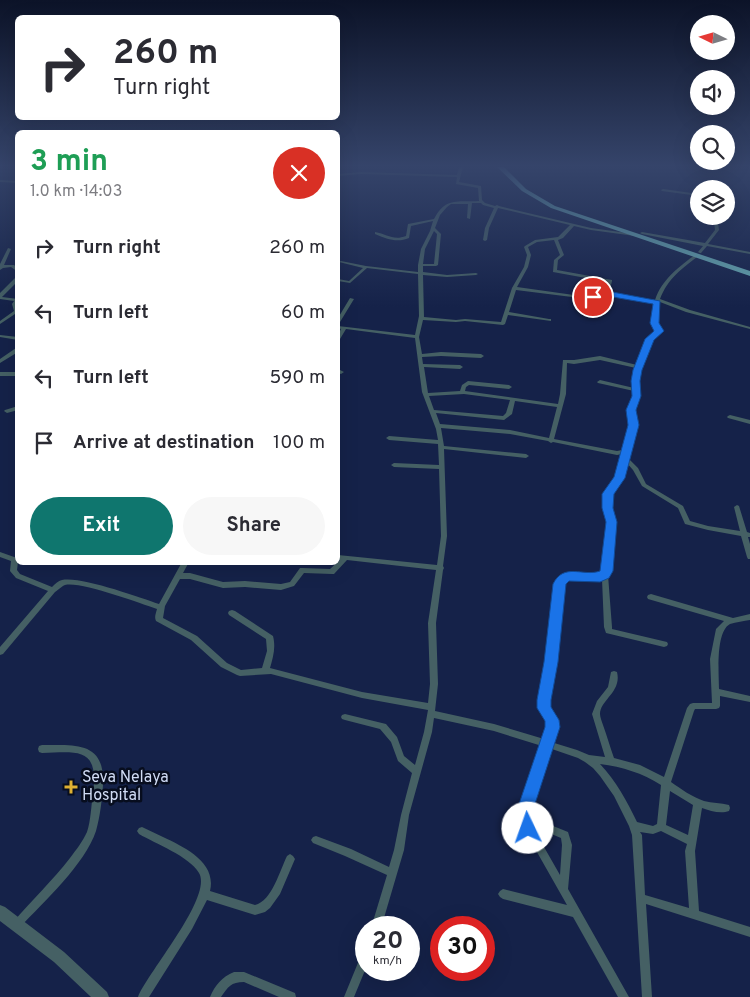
<!DOCTYPE html>
<html lang="en">
<head>
<meta charset="utf-8">
<style>
  body { margin:0; font-family:Overpass,sans-serif; background:#f7f7f7; color:#2b2b33; height:100vh; display:flex; flex-direction:column; font-size:19px; white-space:nowrap }
  * { box-sizing:border-box; margin:0 }
  p { font-size:16px; color:#7c7c81 }
  .icon { flex:none; width:28px; height:28px; fill:none; stroke:currentColor; stroke-width:2; stroke-linecap:round; stroke-linejoin:round }
  .map { position:relative; flex:1; overflow:hidden }
  .panel { position:absolute; left:15px; top:130px; width:325px; height:435px; display:flex; flex-direction:column; background:#fff; border-radius:8px; box-shadow:0 5px 20px #0002 }
  .panel>* { flex:none }
  .guide { position:absolute; left:15px; top:15px; width:325px; height:105px; border-radius:8px; box-shadow:0 5px 20px #0002; background:#fff; color:#2b2b33; overflow:hidden }
  .needle { width:32px; rotate:275deg }
  .controls { position:absolute; left:690px; top:15px; display:grid; gap:10px }
  .controls a { display:grid; place-items:center; width:45px; height:45px; border-radius:50%; background:#fff; box-shadow:0 5px 20px #0002; font-size:25px }
  .speed { position:absolute; left:355px; top:916px; display:flex; gap:10px; font-size:25px; font-weight:700; text-align:center }
  .speed>* { display:grid; place-content:center; width:65px; height:65px; border-radius:50%; background:#fff; box-shadow:0 5px 20px #0002; line-height:1 }
  .speed small { font-size:12px; font-weight:400 }
  .speed .limit { border:8px solid #d22; background:#fff; color:#111 }
  .pin { position:absolute; display:grid; place-items:center; width:42px; height:42px; color:#fff; margin:-21px; border:2px solid #fff; border-radius:50%; box-shadow:0 1px 5px #0007 }
  .me { position:absolute; width:55px; margin:-28px; rotate:357deg; stroke-linejoin:round; filter:drop-shadow(0 0 4px #0008) }
  .turn { display:flex; align-items:center; gap:18px; height:105px; padding:0 15px; font-size:22px }
  .turn .icon { width:65px; height:65px; stroke-width:2.5 }
  .turn b { display:block; font-size:35px; line-height:42px }
  .round { display:grid; place-items:center; flex:none; width:52px; height:52px; border-radius:26px; background:#f7f7f7 }
  .head { display:flex; align-items:center; justify-content:space-between; height:85px; padding:0 15px }
  h1 { font-size:30px; font-weight:700; line-height:38px; color:#1e9e55 }
  .cta { display:flex; gap:10px; margin-top:auto; padding:10px 15px }
  .cta a { flex:1; height:58px; border-radius:30px; background:#0f766e; color:#fff; font-size:20px; font-weight:700; line-height:58px; text-align:center }
  .cta a+a { background:#f7f7f7; color:#2b2b33 }
  ul { padding:0; list-style:none }
  li { display:flex; align-items:center; gap:15px; height:65px; padding:0 15px }
  li div { flex:1 }
  li b { display:block; font-size:19px }
  li em { font-style:normal }
  .map>svg:first-child { display:block }
  .lines { fill:none; stroke-linecap:round; stroke-linejoin:round }
  .minor { fill:#456064; fill-rule:evenodd }
  .tertiary { fill:#456064; fill-rule:evenodd }
  .trunk { fill:#65a7b0; fill-rule:evenodd }
  .route { fill:#1a73e8; stroke:#114b97 }
  .poi-dot { fill:#deb133; stroke:#070d1e; stroke-width:2 }
  .labels { text-anchor:middle; dominant-baseline:central; stroke-width:5; stroke-linejoin:round; paint-order:stroke }
  .near-poi-label { font-size:16px; fill:#d1dcf5; stroke:#070d1e; text-anchor:start }
</style>
</head>
<body>
<div class="map">
<svg width="750" height="997" viewBox="0 0 750 997">
  <rect width="100%" height="100%" fill="#152249"/>
  <g class="lines">
    <!-- minor -->
    <path class="minor" d="M459 167H463L459 182 481 186 482 200 485 203 495 206 497 205 499 206 591 228 635 234 637 235 635 236 591 230 574 226 563 238 558 240 564 255 558 260 557 270 612 280V281L609 293 610 294 655 300C662 279 679 267 696 254H698V256C682 269 668 278 660 299L690 310 750 327V329L686 312 660 302 658 321 661 331 652 340 641 370 639 381 640 396 634 410 636 425 627 457 638 468 646 484 683 506 690 521 708 526 740 531 734 507 737 505 739 506 747 532 750 533V537H748L750 544V559H748L747 557 741 536 708 530 685 524 678 508 642 486 633 470 626 462 623 478 611 494V507L615 522 610 571 608 575 612 627V629L667 642 668 644 667 646 664 647 606 633 604 627 602 579C589 581 573 573 563 584L555 662 548 700V707L556 720V727L551 742 577 750 589 755 605 757 592 714 597 701 608 687 611 672 614 671 617 672C622 692 600 700 600 714 600 717 602 722 603 725 607 736 610 747 614 758L640 765 664 777 687 708 690 704 693 703H712L710 659 716 629 724 621 648 599 647 597 648 595 651 594 733 618 750 614V620C744 621 736 622 730 624 715 632 719 675 719 689L750 696V702L720 696V706L719 708 716 709H695L694 711 671 782C681 789 692 797 704 801 712 803 721 803 729 805L730 808 729 811C721 814 710 811 702 808L695 851 699 911 750 927V937L646 904 652 997H642L632 835 629 826 614 796 600 776 593 768 585 762 578 758 549 748 529 810 531 817 568 832 572 845 568 889 629 997H618L573 917 503 899 500 897 498 894 500 891 503 889 567 905 525 831 523 822 521 819 522 817 521 810 542 746 494 731 434 718 432 732 409 815 404 850 381 928H371L387 875 345 856 313 843 311 840 313 837 316 836 351 849 389 867 394 850 401 815 412 773 398 761 391 742 380 729 345 720 342 719 341 717 342 715 345 714 386 724 397 737 404 756 415 765 424 732 428 710 362 698 271 674 240 676 237 675 221 667 191 640 156 621C154 617 156 613 157 609 139 603 80 581 65 585 62 586 58 590 55 592L3 654 0 655V647L48 591 16 578 10 571 11 561 0 557V552L17 558 18 562 17 570 20 574 52 587C55 584 58 581 62 580 81 576 138 597 159 604L182 562H189L183 573H190L223 582 245 581 281 584 290 582 300 568H302L330 569 340 560 338 559V555L437 565 441 536 439 469 394 467 391 465 394 463 439 465 438 444 389 440 386 438 389 436 438 440 436 429 422 392 415 338 346 329 340 339H338V335L341 329 338 328V326L415 335 419 316 418 274 367 268 350 283 338 281V279L349 281 363 268 339 262 341 261 366 266 418 272V265L421 249 430 231 433 221 411 226 409 238C397 243 387 239 375 234V232C387 234 393 241 406 236L408 224 434 219C445 197 458 202 479 201L478 188 456 184 457 177 361 174 338 176V174L361 172 457 175ZM472 203H481L483 205 494 208 485 228 483 240 485 241 487 240 489 228 498 208 570 225 558 237 535 240 525 246 524 247 527 255 524 267 512 288 501 322 465 319 456 320 424 317 423 275 447 277 476 275 478 274 476 273 447 275 423 272V266H436L438 265 441 234 435 228 440 215 447 207 451 204H468L467 218 470 219ZM434 231 437 234 434 264H423L425 249ZM554 240 560 255 554 260 553 272 608 282 605 293 588 297 517 287 528 267 531 255 528 247 537 242ZM516 290 588 299 607 295 655 303 653 321 656 331 648 339 637 365 600 356 574 360H563L560 394 558 404 465 391 466 387 469 385 509 389 512 387 509 385 468 381 462 385 460 391 428 393 424 367 460 369 463 367 460 365 423 364 422 357 441 356 481 358 484 356 481 354 441 352 422 354 419 337 423 320 456 322 465 321 503 325 505 324 508 315 551 321V319H549L509 312ZM600 360 636 368 633 381 634 388 600 380 597 382 598 383 634 391V396L628 410 630 425 622 450 617 451 554 439 566 394 567 363 574 364ZM464 394 510 400 506 413 503 416 434 410 429 396ZM515 401 557 407 549 438 510 430 440 424 436 413 504 420 512 414ZM441 428 510 434 548 441 551 443 553 442 617 455 622 454 617 478 605 494V507L609 522 604 571 602 573 599 574C583 575 567 568 557 584L547 662 540 700V708L548 721V727L544 739 494 724 435 711 438 684 436 623 443 570 444 568 443 566 447 536 444 449 526 458 529 456 526 454 444 446ZM347 560 436 570 428 623 430 684 428 703 362 692 270 668C273 657 276 648 273 636L235 611 232 610 229 611 228 613 229 615 266 639 267 651 262 668 241 670 227 663 197 636 163 618 165 606 180 579H190L223 588 245 587 281 590 294 586 304 573 332 574H334ZM600 764C623 767 642 773 661 785L657 824 653 826 637 822C627 801 616 781 600 764ZM670 791 693 805 688 835 666 825ZM532 826 561 838 562 845 560 875ZM661 831 687 844 685 851 689 908 645 895 642 835 640 832 653 834Z
      M0 180 18 181V183L0 182Z
      M663 189 699 194V196L662 191 661 190Z
      M719 216H723L718 222 719 230 708 244 750 252V254L707 246 701 253H700L698 252 703 246 642 234 640 233 642 232 705 243 715 230 714 222Z
      M8 248 11 249 4 265H14L18 268V272L11 267 3 268 0 270V264Z
      M16 277H18V281L2 297 18 299V303L16 304 18 312 0 324V321L14 311 12 304 14 301 0 299V293Z
      M350 298 354 299 340 322H338V318Z
      M0 335 18 337V340L0 337Z
      M16 348H18V352L0 363V359Z
      M338 369 344 372 341 374 338 373Z
      M0 372H18V376H0Z
      M18 406V410L7 413 4 411 5 410Z
      M730 415 750 420V424L728 418 727 417 728 416Z
      M42 745C76 745 105 741 103 785 102 800 100 817 96 831 85 864 44 902 20 927L17 929 14 927 12 924 14 921C32 900 53 880 70 858 76 850 83 841 87 832 91 820 91 806 93 794 99 747 79 752 42 753L39 752 38 749 39 746Z
      M142 827C149 830 156 834 163 837 184 847 217 862 210 891L255 905C272 901 280 870 287 856L290 854 293 856 295 859 280 894 270 908 265 912 255 915 207 900 192 929 149 997H138C148 972 213 897 199 873 189 856 156 844 139 834L137 831 139 828Z
      M366 952V968L354 997H344L362 953Z
      M234 972H244L295 993 296 997H279L244 982C231 982 228 987 221 997H210C215 985 222 977 234 972Z"/>
    <!-- tertiary -->
    <path class="tertiary" d="M0 905 5 907 64 952 107 992 109 997H91L54 962 0 921Z"/>
    <!-- trunk -->
    <path class="trunk" d="M497 167H504L526 189 555 206 750 271V276L551 208 522 191Z"/>
  </g>
  <!-- sky -->
  <linearGradient id="sky" x2="0" y2="1"><stop stop-color="#0c1328"/><stop offset="0.54" stop-color="#35446a"/><stop offset="1" stop-color="#35446a" stop-opacity="0"/></linearGradient>
  <rect width="750" height="307" fill="url(#sky)"/>
  <!-- route -->
  <path class="route" d="M607 291 660 301 659 323 664 331 654 340 642 370 640 381 641 396 636 410 639 425 625 478 614 494 613 508 617 522 613 571 609 578 600 582 569 581 566 584 558 662 551 700V707L559 720 560 727 533 810 536 828 534 834 528 836 522 834 517 810 545 727V721L537 708V700L544 662 553 584C564 562 583 577 600 571L606 522 602 508V494L614 477 628 425 626 410 632 396 631 381 633 370 645 339 654 331 650 323 653 304 607 296 593 300 589 297Z"/>
  <!-- markers -->
  <path class="poi-dot" d="M68.5 779.5h5v5h5v5h-5v5h-5v-5h-5v-5h5z"/>
  <g class="labels">
    <!-- near-poi labels -->
    <g class="near-poi-label">
      <text x="82" y="778">Seva Nelaya<tspan x="82" dy="18">Hospital</tspan></text>
    </g>
  </g>
</svg>
<div class="controls">
<a><svg class="needle" viewBox="-14 -14 28 28"><path d="M0-13l5 13h-10z" fill="#e53935"/><path d="M0 13l5-13h-10z" fill="#7c7c81"/></svg></a>
<a><svg class="icon" aria-label="sound" viewBox="0 0 24 24"><path d="M4 9h4l5-4v14l-5-4H4zM17 9q2 3 0 6"/></svg></a>
<a><svg class="icon" aria-label="search" viewBox="0 0 24 24"><circle cx="10" cy="10" r="6"/><path d="M15 15l6 6"/></svg></a>
<a><svg class="icon" aria-label="layers" viewBox="0 0 24 24"><path d="M12 4l9 5-9 5-9-5zM3 14l9 5 9-5"/></svg></a>
</div>
<div class="speed"><div>20<small>km/h</small></div><div class="limit">30</div></div>
<div class="pin" style="left:593px;top:297px;background:#d93025"><svg class="icon" aria-label="arrive" viewBox="0 0 24 24"><path d="M6 21V4h12l-3 4 3 4H6"/></svg></div>
<svg class="me" style="left:528px;top:828px" viewBox="-20 -20 40 40"><circle r="19" fill="#fff"/><path d="M0-13L10 11 0 6-10 11z" fill="#1a73e8"/></svg>
<div class="guide">
<div class="turn"><svg class="icon" aria-label="right" viewBox="0 0 24 24"><path d="M7 20v-9h11M14 6l5 5-5 5"/></svg><div><b>260 m</b>Turn right</div></div>
</div>
<section class="panel">
<div class="head"><div><h1>3 min</h1><p>1.0 km · 14:03</p></div><a class="round" style="background:#d93025;color:#fff"><svg class="icon" aria-label="close" viewBox="0 0 24 24"><path d="M6 6l12 12M18 6L6 18"/></svg></a></div>
<ul>
<li><svg class="icon" aria-label="right" viewBox="0 0 24 24"><path d="M7 20v-9h11M14 6l5 5-5 5"/></svg><div><b>Turn right</b></div><em>260 m</em></li>
<li><svg class="icon" aria-label="left" viewBox="0 0 24 24"><path d="M17 20v-9H6M10 6l-5 5 5 5"/></svg><div><b>Turn left</b></div><em>60 m</em></li>
<li><svg class="icon" aria-label="left" viewBox="0 0 24 24"><path d="M17 20v-9H6M10 6l-5 5 5 5"/></svg><div><b>Turn left</b></div><em>590 m</em></li>
<li><svg class="icon" aria-label="arrive" viewBox="0 0 24 24"><path d="M6 21V4h12l-3 4 3 4H6"/></svg><div><b>Arrive at destination</b></div><em>100 m</em></li>
</ul>
<div class="cta"><a>Exit</a><a>Share</a></div>
</section>
</div>
</body>
</html>
